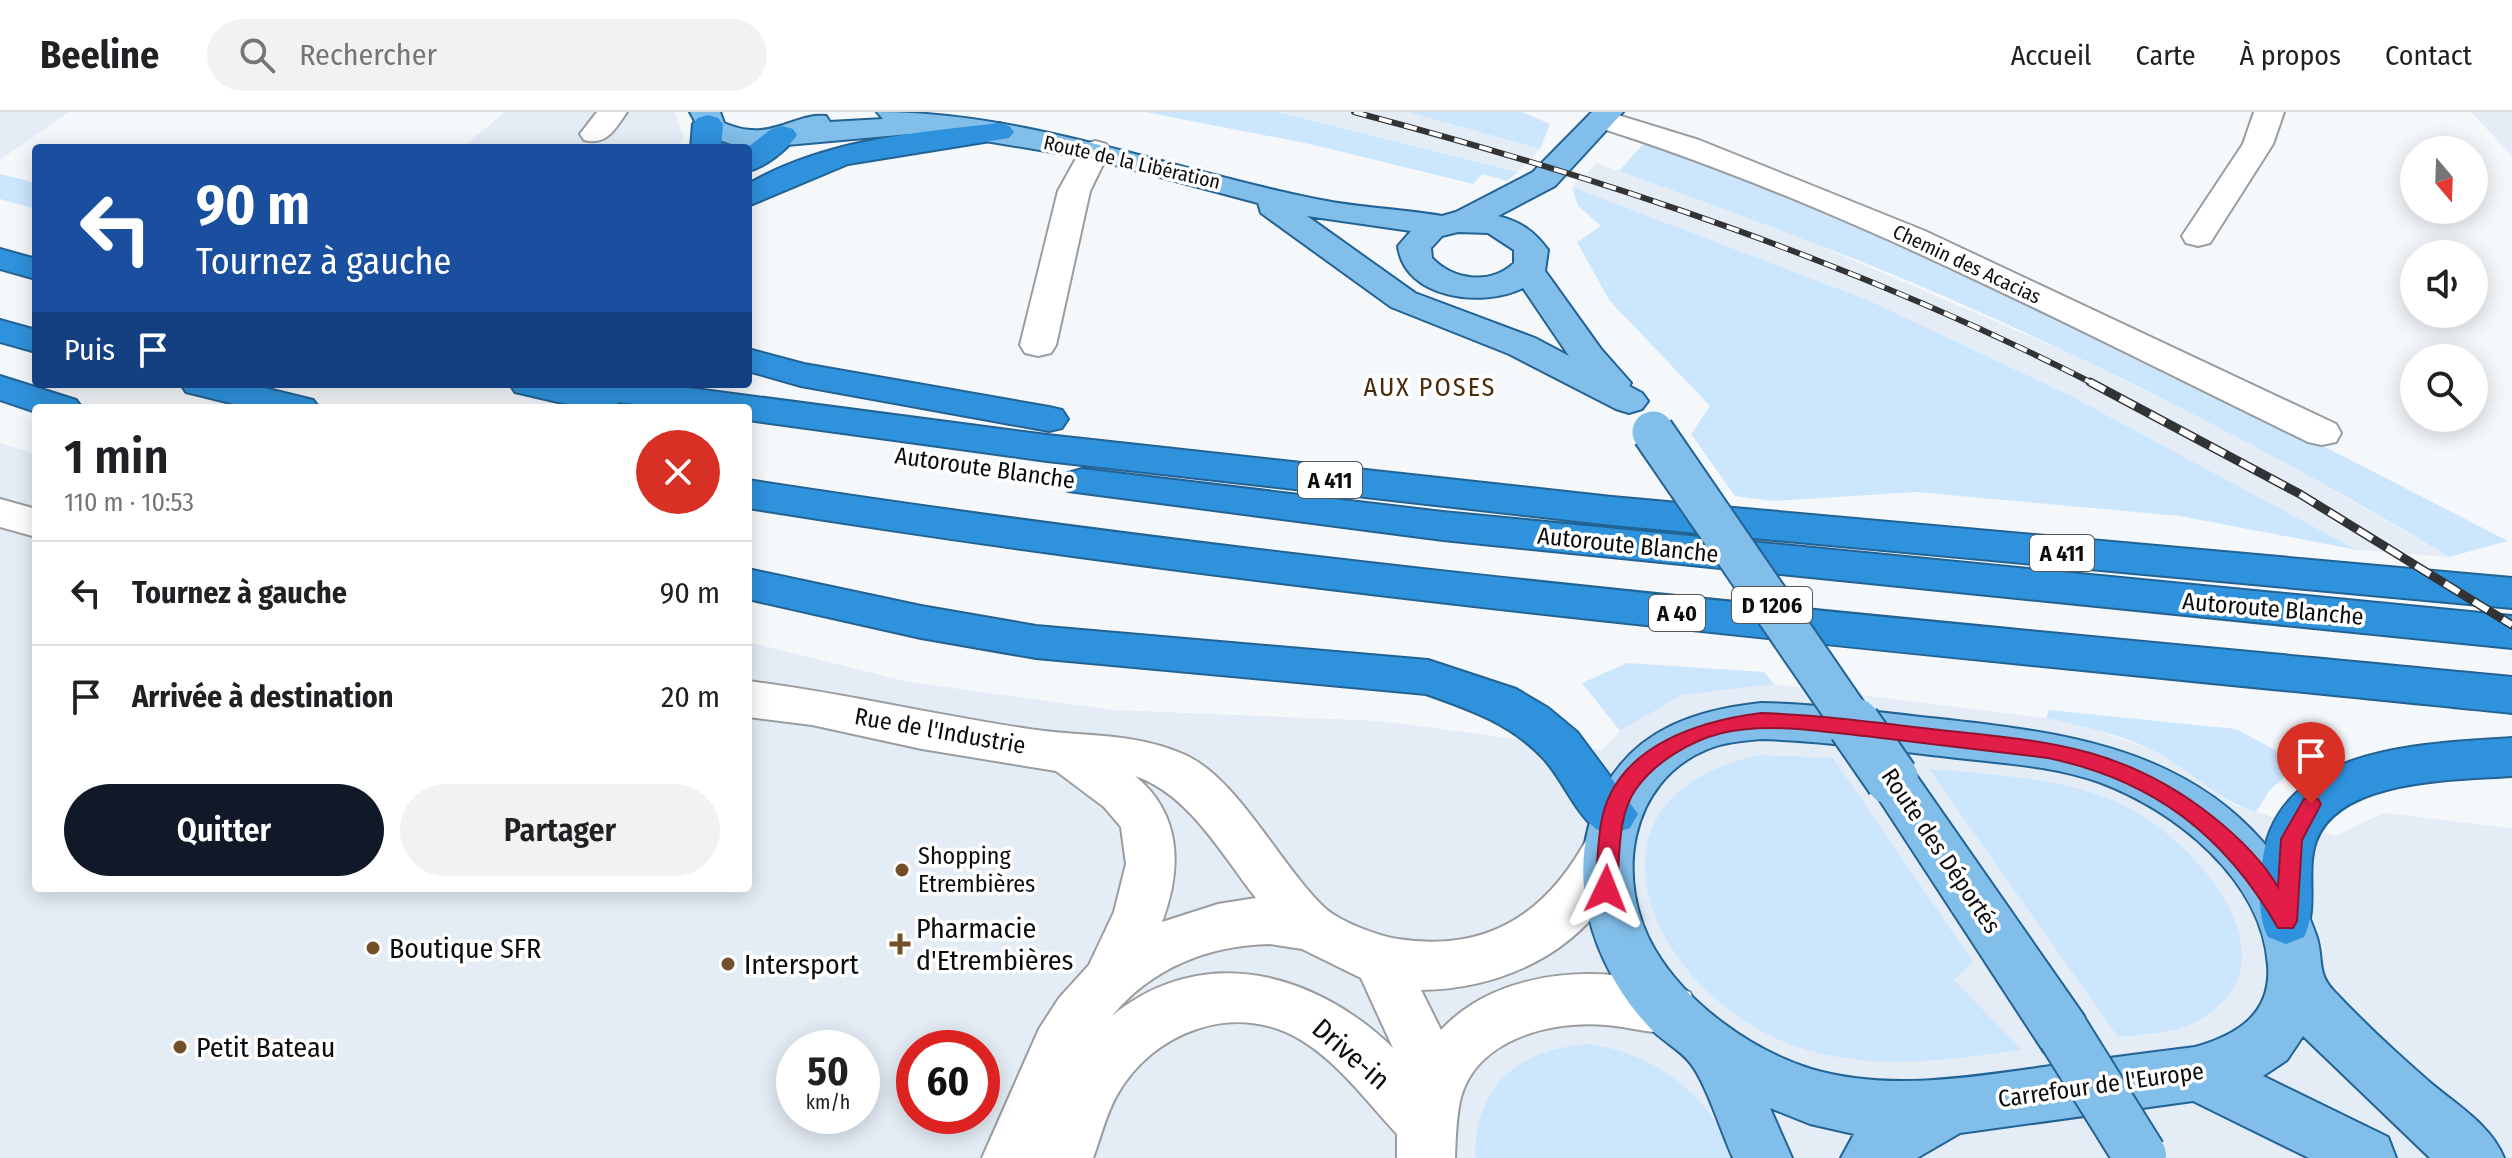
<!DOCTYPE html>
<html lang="fr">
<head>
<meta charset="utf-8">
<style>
  body { margin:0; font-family:"Fira Sans Condensed",sans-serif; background:#f2f2f2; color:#202124; height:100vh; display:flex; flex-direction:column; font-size:30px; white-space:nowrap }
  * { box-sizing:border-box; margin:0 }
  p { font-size:26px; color:#757577 }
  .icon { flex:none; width:44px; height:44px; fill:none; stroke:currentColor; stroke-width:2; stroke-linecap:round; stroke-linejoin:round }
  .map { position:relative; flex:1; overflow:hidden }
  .side { position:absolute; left:32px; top:292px; width:720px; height:488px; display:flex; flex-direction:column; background:#fff; border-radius:8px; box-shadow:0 4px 20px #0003 }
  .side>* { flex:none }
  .banner { position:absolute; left:32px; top:32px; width:720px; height:244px; border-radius:8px; box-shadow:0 4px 20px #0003; background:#1a4fa0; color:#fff; overflow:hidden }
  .needle { width:52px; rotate:161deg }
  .tools { position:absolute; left:2400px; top:24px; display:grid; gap:16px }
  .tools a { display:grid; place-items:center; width:88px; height:88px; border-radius:50%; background:#fff; box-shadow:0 4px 20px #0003; font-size:40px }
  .speed { position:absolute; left:776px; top:918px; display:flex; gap:16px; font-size:40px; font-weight:700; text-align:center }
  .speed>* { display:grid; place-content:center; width:104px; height:104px; border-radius:50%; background:#fff; box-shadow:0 4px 20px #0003; line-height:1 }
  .speed small { font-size:20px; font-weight:400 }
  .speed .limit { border:12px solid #d22; background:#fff; color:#111 }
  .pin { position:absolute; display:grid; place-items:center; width:68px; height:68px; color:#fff; margin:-82px -34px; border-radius:50% 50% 50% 0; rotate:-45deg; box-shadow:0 0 8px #0007 }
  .pin .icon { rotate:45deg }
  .me { position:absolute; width:88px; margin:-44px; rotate:2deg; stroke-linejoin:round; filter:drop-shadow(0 0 6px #0008) }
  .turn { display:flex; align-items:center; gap:28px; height:168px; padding:0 32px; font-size:36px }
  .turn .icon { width:104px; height:104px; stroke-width:2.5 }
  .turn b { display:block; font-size:56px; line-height:68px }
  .then { display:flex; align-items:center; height:76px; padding:0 32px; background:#0003; gap:16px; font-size:30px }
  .round { display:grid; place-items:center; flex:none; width:84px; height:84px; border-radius:42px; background:#f2f2f2 }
  .summary { display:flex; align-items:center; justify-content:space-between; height:136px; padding:0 32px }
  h1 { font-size:48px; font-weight:600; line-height:60px }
  .button { display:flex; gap:16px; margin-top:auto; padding:16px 32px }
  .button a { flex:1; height:92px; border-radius:48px; background:#111827; color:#fff; font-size:32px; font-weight:600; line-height:92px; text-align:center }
  .button a+a { background:#f2f2f2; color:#202124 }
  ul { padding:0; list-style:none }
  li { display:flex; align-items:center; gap:24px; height:104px; padding:0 32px; border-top:2px solid #e0e0e0 }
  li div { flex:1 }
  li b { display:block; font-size:30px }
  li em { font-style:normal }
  header { display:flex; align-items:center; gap:48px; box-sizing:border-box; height:112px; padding:0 40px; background:#fff; border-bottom:2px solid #e0e0e0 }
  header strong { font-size:38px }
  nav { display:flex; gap:44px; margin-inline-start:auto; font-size:28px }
  .search { width:560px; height:72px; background:#f2f2f2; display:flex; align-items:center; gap:20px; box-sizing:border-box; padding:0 28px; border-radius:44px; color:#757577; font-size:30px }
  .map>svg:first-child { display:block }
  .built { fill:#e4ecf5; fill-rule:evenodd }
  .green { fill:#cce6fe }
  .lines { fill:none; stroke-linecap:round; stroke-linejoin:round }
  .minor-casing { stroke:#9a9da0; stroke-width:4 }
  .major-casing { stroke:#236394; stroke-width:4 }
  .highway-casing { stroke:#236394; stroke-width:4 }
  .minor { fill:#fff; fill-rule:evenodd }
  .major { fill:#82beea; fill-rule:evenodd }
  .highway { fill:#2f92dc; fill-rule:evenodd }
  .rail-far1-casing { stroke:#323334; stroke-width:6 }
  .rail-casing { stroke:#323334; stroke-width:9 }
  .rail-far1 { stroke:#fff; stroke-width:4; stroke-dasharray:13; stroke-linecap:butt }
  .rail { stroke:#fff; stroke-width:6; stroke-dasharray:17; stroke-linecap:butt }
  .major-bridge-far1-casing { stroke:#236394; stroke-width:45; stroke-linecap:butt }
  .major-bridge-casing { stroke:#236394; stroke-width:56; stroke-linecap:butt }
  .major-bridge-far1 { stroke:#82beea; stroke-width:41 }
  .major-bridge { stroke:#82beea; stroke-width:52 }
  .route { fill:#e11d48; stroke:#92132f; stroke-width:2 }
  .poi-dot { fill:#74502a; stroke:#fff; stroke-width:3 }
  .labels { text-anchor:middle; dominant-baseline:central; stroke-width:7; stroke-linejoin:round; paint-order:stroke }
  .far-street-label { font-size:20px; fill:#0c0d0e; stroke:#fff }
  .shield { fill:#fff; stroke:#555656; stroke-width:2 }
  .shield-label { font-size:22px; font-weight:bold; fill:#0c0d0e }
  .street-label { font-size:24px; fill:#0c0d0e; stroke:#fff }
  .poi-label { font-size:24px; fill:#0c0d0e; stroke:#fff; text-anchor:start }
  .neighbourhood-label { font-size:26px; letter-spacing:2px; fill:#492d0e; stroke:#fff }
  .near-poi-label { font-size:28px; fill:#0c0d0e; stroke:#fff; text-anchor:start }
  .near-street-label { font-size:28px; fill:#0c0d0e; stroke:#fff }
</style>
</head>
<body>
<header>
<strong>Beeline</strong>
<div class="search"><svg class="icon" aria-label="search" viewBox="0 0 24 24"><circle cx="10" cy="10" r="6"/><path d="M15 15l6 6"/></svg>Rechercher</div>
<nav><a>Accueil</a><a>Carte</a><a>À propos</a><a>Contact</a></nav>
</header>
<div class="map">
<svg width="2512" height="1046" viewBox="0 0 2512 1046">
  <rect width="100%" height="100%" fill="#f5f8fb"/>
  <!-- built -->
  <path class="built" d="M0 0H69L0 48Z
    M505 0H675L684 27 676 36H462Z
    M1278 0H1408L1540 37 1518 60Z
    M2471 0H2512V44Z
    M1597 51 1804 127 2069 241 2252 331 2449 445 2357 438 2071 284 1868 188 1572 75Z
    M0 331 36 342V776H748V530L909 570 1113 598 1379 609 1602 638 1620 619 1682 583 1774 572 2046 606 2091 616 2152 638 2197 664 2234 693 2335 724 2384 701 2512 716V1046H0ZM794 936H862V1004H794ZM914 936H982V1004H914Z"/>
  <!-- green -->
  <path class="green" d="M1145 0H1278L1518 60 1507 69 1482 62 1473 72 1310 32Z
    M1408 0H1522L1550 12 1540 37Z
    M1645 30 1665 34 1905 134 2296 320 2508 429 2449 445C2281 343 2106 254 1925 176 1825 133 1722 97 1619 59Z
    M0 62 36 71V97L0 87Z
    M1572 75 1868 188 2071 284 2357 438 2180 404 1916 380 1772 389 1735 384 1691 322 1710 294 1609 188 1577 130 1601 114 1578 94Z
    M1627 551 1764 560 1774 572 1682 583 1620 619 1582 571Z
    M2049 598 2236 617 2300 651 2269 679 2256 700C2219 689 2190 658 2154 639 2121 622 2082 614 2046 606Z
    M1760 643 1833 646 1973 850 1954 868 2022 938C1946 948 1866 960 1792 933 1652 881 1561 686 1760 643Z
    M1929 657C1993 663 2062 665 2121 692 2193 725 2307 852 2195 910 2173 922 2142 922 2118 925Z
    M1586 932C1652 939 1711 983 1734 1046H1475C1475 973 1517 939 1586 932Z"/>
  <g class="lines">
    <defs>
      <path id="minor" d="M597 0H627C615 17 607 34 584 28L580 22Z
        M1608 0 1699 28 1925 119 2336 312 2341 321 2336 330 2322 333 2308 330C2073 216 1840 91 1591 13L1586 7 1591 1Z
        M2254 0H2284L2273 32 2210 131 2198 134 2186 131 2182 124 2243 32Z
        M1095 29 1106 32 1110 38 1090 79 1056 233 1051 241 1038 244 1025 241 1020 233 1058 79 1084 32Z
        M0 387 36 397V425L0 415Z
        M748 569C842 581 935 603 1029 617 1081 625 1133 620 1183 642 1238 665 1281 756 1326 797 1341 810 1378 824 1398 827 1488 841 1548 801 1589 723L1607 717 1625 723 1632 738C1624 754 1617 773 1607 787 1565 848 1493 877 1421 878L1441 918C1501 853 1613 851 1690 880L1698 898 1690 916C1662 927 1635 915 1606 913 1553 908 1478 926 1461 985 1456 1005 1456 1025 1455 1046H1397V1022C1368 991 1339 951 1301 928 1236 888 1153 919 1117 983 1106 1002 1101 1025 1093 1046H982L1039 917 1059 886 1089 853 1114 800 1126 752 1121 715 1104 695 1056 659 922 637 812 613 748 605ZM1135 664C1189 682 1222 743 1256 786L1218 792 1162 810C1182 757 1182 702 1135 664ZM1270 832 1302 837 1361 866 1393 936C1316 861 1203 829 1112 904 1151 856 1209 833 1270 832Z"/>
      <path id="major" d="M690 0H720L724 11C771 32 794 0 826 4L830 10 883 7 877 0C1030 0 1173 59 1321 88 1361 96 1402 97 1442 104L1456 100 1533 60 1592 0H1623L1555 74 1498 104C1521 110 1534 119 1548 138L1545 159 1601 237 1631 271 1629 274 1642 281 1648 289 1642 297 1629 301 1616 297 1509 242 1391 195 1261 101 1258 91 1093 47 932 20 764 35 737 34 702 22ZM1307 104 1411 119 1398 134C1404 187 1483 196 1523 176L1569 244 1535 226 1415 181ZM1458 120 1488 121 1514 138V151C1491 173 1454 169 1432 146L1431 136 1442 124Z
        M1761 591C1818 592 1874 600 1930 606 2050 619 2177 632 2262 729 2286 757 2304 788 2316 823 2324 845 2316 860 2333 878 2362 909 2393 938 2425 966 2453 991 2490 1011 2504 1046H2430L2303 924 2287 948 2263 964 2388 1025 2396 1046H2309L2193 989 1960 1021 1917 1046H1841L1854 1022 1810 1012 1770 996 1792 1046H1733C1722 1022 1706 971 1691 952 1681 938 1662 929 1650 916 1591 853 1560 756 1604 677 1637 617 1696 598 1761 591ZM1761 627C1824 629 1886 638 1949 645 1999 651 2051 653 2099 670 2175 698 2262 767 2268 853 2272 902 2237 923 2195 935 2147 941 2099 947 2051 954 1972 965 1889 980 1811 957 1751 938 1687 892 1655 838 1614 769 1628 669 1708 637 1724 630 1743 629 1761 627Z
        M1892 647 1909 653 2084 904 2092 922 2084 940 2064 948 2044 940 1875 681 1868 667 1875 653Z"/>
      <path id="highway" d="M708 3 718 6 723 12 721 36H691L693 12 698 6Z
        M999 11 1009 14 1014 20 1009 26 848 52 748 94V72C825 28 913 21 999 11Z
        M782 14 793 17 797 23C787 38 765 55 748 59L747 36 771 17Z
        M0 137 36 147V167L0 157Z
        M0 208 36 218V240L0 230Z
        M748 237 804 252 1049 295 1062 298 1068 307 1062 316 1049 319 801 274 748 259Z
        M0 264 76 288 82 296H36V300L0 288Z
        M181 272H248L313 288 319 296H251L186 280Z
        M510 272H658L1047 323 1612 385 2512 466V496L1612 413 1047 349 748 308V296H663L618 290 614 296H584L515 280Z
        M1082 357 1443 400 2512 504V536L1443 428 1068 379 1062 370 1068 361Z
        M748 368C1333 459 1923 508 2512 565V601C1923 541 1333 490 748 396Z
        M748 457 921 494 1036 514 1428 548 1516 577 1548 596 1577 620 1638 702 1630 716C1618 720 1607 725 1595 716 1576 701 1561 665 1544 647 1512 612 1469 597 1426 582L1036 546 921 526 748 487Z
        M2512 626V664C2457 668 2339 666 2316 729 2305 760 2319 795 2304 825L2286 832 2268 825C2257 803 2260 777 2262 753 2274 634 2421 632 2512 626Z"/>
    </defs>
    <!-- minor casing -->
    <use href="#minor" class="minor-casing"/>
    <!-- major casing -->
    <use href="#major" class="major-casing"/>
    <!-- highway casing -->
    <use href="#highway" class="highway-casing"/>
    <!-- minor -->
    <use href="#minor" class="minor"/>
    <!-- major -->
    <use href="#major" class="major"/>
    <!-- highway -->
    <use href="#highway" class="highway"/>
    <defs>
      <path id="rail-far1" d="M1354 0C1608 67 1859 152 2094 272"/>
      <path id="rail" d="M2090 270 2300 382 2512 513"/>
    </defs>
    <!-- rail-far1 casing -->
    <use href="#rail-far1" class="rail-far1-casing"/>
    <!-- rail casing -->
    <use href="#rail" class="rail-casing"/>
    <!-- rail-far1 -->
    <use href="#rail-far1" class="rail-far1"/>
    <!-- rail -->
    <use href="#rail" class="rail"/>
    <defs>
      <path id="major-bridge-far1" d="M1653 320 1855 614"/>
      <path id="major-bridge" d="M1854 612 1892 667
        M2064 922 2140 1044"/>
    </defs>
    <!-- major-bridge-far1 casing -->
    <use href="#major-bridge-far1" class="major-bridge-far1-casing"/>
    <!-- major-bridge casing -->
    <use href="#major-bridge" class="major-bridge-casing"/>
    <!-- major-bridge-far1 -->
    <use href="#major-bridge-far1" class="major-bridge-far1"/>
    <!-- major-bridge -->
    <use href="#major-bridge" class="major-bridge"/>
  </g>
  <!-- route -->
  <path class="route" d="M1761 601C1818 603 1874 610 1931 617 2041 629 2121 632 2212 704 2236 723 2262 748 2278 775L2281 727 2304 687H2318L2321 692 2302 728 2297 809 2293 816H2278C2225 723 2153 668 2048 646 1990 639 1931 632 1873 625 1823 620 1771 610 1722 621 1690 629 1655 650 1636 677 1617 704 1620 744 1617 777L1613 783H1599L1595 777C1598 753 1597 726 1603 702 1621 633 1699 609 1761 601Z"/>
  <!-- markers -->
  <g class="poi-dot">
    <circle cx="902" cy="758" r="8"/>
    <path d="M896 820h8v8h8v8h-8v8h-8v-8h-8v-8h8z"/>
    <circle cx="373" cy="836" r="8"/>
    <circle cx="728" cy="852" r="8"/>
    <circle cx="180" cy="935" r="8"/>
  </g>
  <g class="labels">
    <!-- far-street labels -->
    <g class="far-street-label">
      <text transform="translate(1132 50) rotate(13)">Route de la Libération</text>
      <text transform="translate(1967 152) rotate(25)">Chemin des Acacias</text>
    </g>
    <!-- shield labels -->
    <g class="shield">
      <rect x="1298" y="350" width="64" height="36" rx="6"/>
      <rect x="2030" y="423" width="64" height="36" rx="6"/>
      <rect x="1732" y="475" width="80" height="36" rx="6"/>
      <rect x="1649" y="483" width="56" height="36" rx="6"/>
    </g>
    <g class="shield-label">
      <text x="1330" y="368">A 411</text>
      <text x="2062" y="441">A 411</text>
      <text x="1772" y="493">D 1206</text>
      <text x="1677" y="501">A 40</text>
    </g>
    <!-- street labels -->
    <g class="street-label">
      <text transform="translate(985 356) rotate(8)">Autoroute Blanche</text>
      <text transform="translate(1628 433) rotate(6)">Autoroute Blanche</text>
      <text transform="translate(2273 497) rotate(5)">Autoroute Blanche</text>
      <text transform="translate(940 619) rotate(10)">Rue de l'Industrie</text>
      <text transform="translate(1941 739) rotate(56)">Route des Déportés</text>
      <text transform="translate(2101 973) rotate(-8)">Carrefour de l'Europe</text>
    </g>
    <!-- poi labels -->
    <g class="poi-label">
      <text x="918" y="744">Shopping<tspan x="918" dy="28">Etrembières</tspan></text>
    </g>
    <!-- neighbourhood labels -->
    <g class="neighbourhood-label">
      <text x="1430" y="275">AUX POSES</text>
    </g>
    <!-- near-poi labels -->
    <g class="near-poi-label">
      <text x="916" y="816">Pharmacie<tspan x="916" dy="32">d'Etrembières</tspan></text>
      <text x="389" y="836">Boutique SFR</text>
      <text x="744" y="852">Intersport</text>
      <text x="196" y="935">Petit Bateau</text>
    </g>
    <!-- near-street labels -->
    <g class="near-street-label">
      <text transform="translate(1351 942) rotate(41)">Drive-in</text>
    </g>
  </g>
</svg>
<div class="tools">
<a><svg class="needle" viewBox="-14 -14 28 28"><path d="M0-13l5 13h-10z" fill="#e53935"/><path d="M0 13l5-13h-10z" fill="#757577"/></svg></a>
<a><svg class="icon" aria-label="sound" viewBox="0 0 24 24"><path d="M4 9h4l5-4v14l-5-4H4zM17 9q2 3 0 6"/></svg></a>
<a><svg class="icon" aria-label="search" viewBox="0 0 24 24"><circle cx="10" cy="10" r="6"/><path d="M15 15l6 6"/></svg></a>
</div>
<div class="speed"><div>50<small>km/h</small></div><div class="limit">60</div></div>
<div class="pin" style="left:2311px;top:692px;background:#d93025"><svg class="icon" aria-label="arrive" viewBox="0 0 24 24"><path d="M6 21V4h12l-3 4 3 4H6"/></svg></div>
<svg class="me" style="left:1606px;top:777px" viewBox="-20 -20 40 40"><path d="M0-17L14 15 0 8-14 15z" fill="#e11d48" stroke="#fff" stroke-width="4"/></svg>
<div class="banner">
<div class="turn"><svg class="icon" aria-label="left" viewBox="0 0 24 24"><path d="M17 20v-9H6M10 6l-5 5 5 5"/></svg><div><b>90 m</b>Tournez à gauche</div></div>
<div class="then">Puis<svg class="icon" aria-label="arrive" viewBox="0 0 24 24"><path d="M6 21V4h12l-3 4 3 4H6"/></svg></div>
</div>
<section class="side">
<div class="summary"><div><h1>1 min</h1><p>110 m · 10:53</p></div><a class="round" style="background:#d93025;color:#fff"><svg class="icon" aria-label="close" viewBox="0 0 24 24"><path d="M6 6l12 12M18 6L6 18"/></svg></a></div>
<ul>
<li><svg class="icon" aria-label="left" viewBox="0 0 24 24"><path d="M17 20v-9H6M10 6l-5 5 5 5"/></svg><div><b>Tournez à gauche</b></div><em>90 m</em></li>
<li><svg class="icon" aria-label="arrive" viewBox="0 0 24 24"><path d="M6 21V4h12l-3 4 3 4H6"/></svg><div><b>Arrivée à destination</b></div><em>20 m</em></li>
</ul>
<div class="button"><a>Quitter</a><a>Partager</a></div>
</section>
</div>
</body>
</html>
